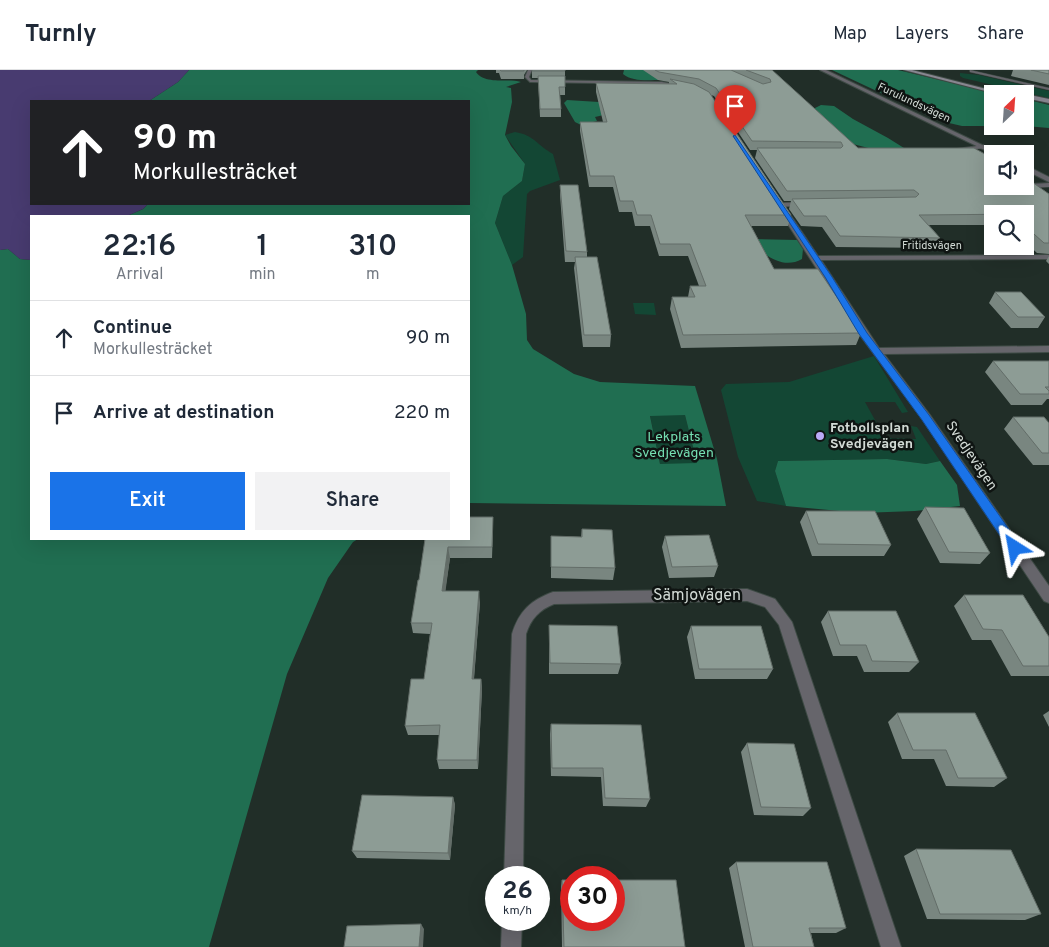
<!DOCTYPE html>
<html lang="en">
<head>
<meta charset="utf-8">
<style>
  body { margin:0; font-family:Overpass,sans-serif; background:#f2f2f3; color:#1f2937; height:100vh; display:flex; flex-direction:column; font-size:19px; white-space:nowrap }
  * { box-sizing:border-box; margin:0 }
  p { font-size:16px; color:#747a83 }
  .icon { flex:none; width:28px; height:28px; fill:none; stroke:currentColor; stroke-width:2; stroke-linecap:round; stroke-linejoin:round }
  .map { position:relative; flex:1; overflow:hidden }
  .sheet { position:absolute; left:30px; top:145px; width:440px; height:325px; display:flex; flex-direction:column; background:#fff; border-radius:0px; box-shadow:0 5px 20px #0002 }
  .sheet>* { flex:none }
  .banner { position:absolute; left:30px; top:30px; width:440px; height:105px; border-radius:0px; box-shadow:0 5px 20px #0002; background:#202124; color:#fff; overflow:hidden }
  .needle { width:32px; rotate:25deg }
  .buttons { position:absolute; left:984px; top:15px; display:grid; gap:10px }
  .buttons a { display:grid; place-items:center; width:50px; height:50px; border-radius:0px; background:#fff; box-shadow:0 5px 20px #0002; font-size:25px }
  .speed { position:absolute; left:485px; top:796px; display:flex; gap:10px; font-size:25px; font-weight:700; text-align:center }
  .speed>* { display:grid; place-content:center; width:65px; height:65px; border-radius:50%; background:#fff; box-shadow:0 5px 20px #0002; line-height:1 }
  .speed small { font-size:12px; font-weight:400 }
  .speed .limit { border:8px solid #d22; background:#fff; color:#111 }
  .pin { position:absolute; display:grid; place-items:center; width:42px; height:42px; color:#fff; margin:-51px -21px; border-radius:50% 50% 50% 0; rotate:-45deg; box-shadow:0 0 5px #0007 }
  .pin .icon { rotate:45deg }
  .me { position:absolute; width:55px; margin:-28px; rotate:326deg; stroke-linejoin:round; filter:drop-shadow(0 0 4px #0008) }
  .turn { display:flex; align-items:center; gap:18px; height:105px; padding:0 20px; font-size:22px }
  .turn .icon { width:65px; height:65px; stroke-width:2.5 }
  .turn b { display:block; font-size:35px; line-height:42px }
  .eta { display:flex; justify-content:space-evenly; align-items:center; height:85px; text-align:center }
  .eta b { font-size:30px; font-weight:600; line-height:35px }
  .action { display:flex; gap:10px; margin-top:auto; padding:10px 20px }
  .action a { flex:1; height:58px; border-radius:0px; background:#1a73e8; color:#fff; font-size:20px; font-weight:600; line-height:58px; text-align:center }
  .action a+a { background:#f2f2f3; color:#1f2937 }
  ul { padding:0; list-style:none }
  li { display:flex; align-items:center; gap:15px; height:75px; padding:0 20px; border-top:1px solid #e0e1e3 }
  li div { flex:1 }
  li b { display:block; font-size:19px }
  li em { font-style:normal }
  header { display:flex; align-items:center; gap:30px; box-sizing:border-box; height:70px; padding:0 25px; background:#fff; border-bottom:1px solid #e0e1e3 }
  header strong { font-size:24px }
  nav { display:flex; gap:28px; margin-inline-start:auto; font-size:18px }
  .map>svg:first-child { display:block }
  .green { fill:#134734 }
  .forest { fill:#206e51; fill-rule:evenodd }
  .water { fill:#483b70 }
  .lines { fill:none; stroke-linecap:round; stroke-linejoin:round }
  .lane-casing { stroke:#3d4a44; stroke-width:1 }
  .street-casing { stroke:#3d4a44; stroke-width:2 }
  .secondary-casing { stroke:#3d4a44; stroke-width:2 }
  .lane { fill:#66656b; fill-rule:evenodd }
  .street { fill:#66656b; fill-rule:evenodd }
  .secondary { fill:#888690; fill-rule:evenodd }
  .wall { fill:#798680 }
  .shaded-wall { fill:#636d68 }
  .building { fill:#8d9c95; stroke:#636d68 }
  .route { fill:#1a73e8; stroke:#114b97 }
  .poi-dot { fill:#baaaf6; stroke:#0f1412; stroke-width:2 }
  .labels { text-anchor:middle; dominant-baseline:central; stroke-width:5; stroke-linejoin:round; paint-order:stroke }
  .far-street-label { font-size:11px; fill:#d2dad5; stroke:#0f1412 }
  .poi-label { font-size:14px; font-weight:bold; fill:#d2dad5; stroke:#0f1412; text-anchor:start }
  .park-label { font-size:14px; fill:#75e0b3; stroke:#0f1412 }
  .street-label { font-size:14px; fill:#d2dad5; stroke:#0f1412 }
  .near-street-label { font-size:16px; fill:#d2dad5; stroke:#0f1412 }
</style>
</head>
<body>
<header>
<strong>Turnly</strong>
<nav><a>Map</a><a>Layers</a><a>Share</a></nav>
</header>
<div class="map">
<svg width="1049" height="877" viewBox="0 0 1049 877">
  <rect width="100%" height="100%" fill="#212e28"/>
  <!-- green -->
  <path class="green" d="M960 3 979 5 1049 21V28L963 8 960 6Z
    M515 62C534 65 537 75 553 84L560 110 530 121 527 124 523 187 512 195 495 153 503 126 522 111 525 94 505 65Z
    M633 233H654L656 245 635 244Z
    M874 286 908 342 902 343 895 332H865L885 368 916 369 911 356 917 357 940 391 926 394 887 389 778 391 775 401 786 436 757 431 738 387 721 320 726 314 789 312Z
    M650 345H685L697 394H660Z"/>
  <!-- forest -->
  <path class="forest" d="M189 0H478L476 2C485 15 507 8 521 12L506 17 511 18 512 32 505 65 511 76 525 94 522 111 503 126 495 153 512 195 526 244 527 270 533 279 574 304 600 312 695 316 717 389 726 436 469 433V146H127L143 139 148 134H469V31H149L178 12ZM685 345 697 393 660 394 650 346Z
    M624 0H666L661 10C649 10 632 12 623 4Z
    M832 0H898L998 24H992V56H997H962L949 53 917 40Z
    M1025 29 1049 35V58L1025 56Z
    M567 30 599 32 608 44 595 47 597 51 581 55 575 52 564 33Z
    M821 35 834 36 853 49 888 68 904 78 876 80 849 73 815 41V38Z
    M747 169 797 170 803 179 802 189C781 201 761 182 747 169Z
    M8 179 20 189 31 190V469H358L353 472 328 508 287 604 209 877H0V180Z
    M887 389 926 394 940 391 957 415 960 436 915 441 861 443 786 436 775 401 778 391Z"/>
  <!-- water -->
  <path class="water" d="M0 0H189L178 12 149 31H31V134H148L143 139 127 146H31V190L20 189 8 179 0 180Z"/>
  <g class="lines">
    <defs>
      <path id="lane" d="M970 0 1049 18V20L970 2Z
        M984 75 986 78 958 81 955 79Z
        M1049 113V117L1025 118 1022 116H1025V114Z
        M805 132 808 134 807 135 780 137 777 135 780 133Z"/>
      <path id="street" d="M528 0H532L529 7 531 10 662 12 683 16 680 18 662 14 530 12 525 7Z
        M820 0H826L1001 84H993Z
        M1025 95 1049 107V112L1025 100Z
        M777 134H783L818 186 1049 185V189L821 190 879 278 1049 276V282L884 284 930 345 1049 516V533L1044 531 922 349 859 264 776 136Z
        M747 519 775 529 792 552 901 877H881L779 555 765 537 747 531 554 534C539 540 531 549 526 564L523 808H504L512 564C519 541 531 530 553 522Z
        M502 850H522L521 877H501Z"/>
      <path id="secondary" d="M904 0H912L1006 24H997Z
        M1025 24 1049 29V33L1025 28Z"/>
    </defs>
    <!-- lane casing -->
    <use href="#lane" class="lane-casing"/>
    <!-- street casing -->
    <use href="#street" class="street-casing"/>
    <!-- secondary casing -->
    <use href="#secondary" class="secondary-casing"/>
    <!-- lane -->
    <use href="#lane" class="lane"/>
    <!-- street -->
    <use href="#street" class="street"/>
    <!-- secondary -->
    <use href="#secondary" class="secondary"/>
  </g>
  <!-- wall -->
  <path class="wall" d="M496 0H527L524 5V9H501L499 3H496Z
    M532 0H565V25H560L561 39V47H540L538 8H532Z
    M643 0H772L858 78 1049 124V184L1037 183 1025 172V144H992V155H929L940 168 935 178 836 177 822 157 801 156 789 139 791 131H784L755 88 757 80H750L714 26 711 25 791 145 788 156H751L774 199 861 263 856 275 681 278 670 239 672 227H688L690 216H699L688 186H659L650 156H635L632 142H619L613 117H589L580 61V52H603L596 22V13L669 14V12L658 10Z
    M1013 0H1049V15L1011 6Z
    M560 115 587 182V187L611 265 610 277H583L574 198 575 192H565L560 125Z
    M1049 186V194L1046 191Z
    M995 222 1045 247 1038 258H1011L989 233Z
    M993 291H1049V329H1047L1042 335H1011L985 302Z
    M1013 347 1049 353V395H1033L1004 359Z
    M925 437 990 483 980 494 940 493 917 449Z
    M806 441 891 475 884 486H812L800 452Z
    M493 447V458L492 488H450L445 521 480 532 474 609H481L482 619 478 699H439L437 690 439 665H408L405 656 424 609 430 564 413 563 411 553 419 510 425 469Z
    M582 459 615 498 613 510 551 508V466L581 467Z
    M665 466 718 496 714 507 669 508 662 477Z
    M964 525 1049 567V606H1011L991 570H972L954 536Z
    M828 541 919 592 909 602H864L857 586H833L821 552Z
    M549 555 621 594 618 604H549Z
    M691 556 773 599 767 609H695L687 567Z
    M1049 641V657L1043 645Z
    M897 643 1007 708 994 717 946 716 934 689H902L888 652Z
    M551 654 650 729 646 737 603 736 601 707 551 706 550 664Z
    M747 673 811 738 803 746 754 745 741 682Z
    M453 727 455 735 450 790 357 788 352 781Z
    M916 779 1041 844 1025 850 927 849 904 786Z
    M736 792 846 858 836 863H811L814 877H745L729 798Z
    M562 810 685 877H562L561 816Z"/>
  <!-- shaded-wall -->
  <path class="shaded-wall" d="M448 477 450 488 444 532 442 521Z
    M479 521 480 532 473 619 472 609Z
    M481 609 482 619 478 699 477 690Z
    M453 727 455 735 450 790 448 783Z
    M421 854 424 859 423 877H419Z"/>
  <!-- building -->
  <path class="building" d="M500 0H524V1H501Z
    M532 0H565V1H532Z
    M655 0H731L763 14 771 12 770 9 746 0H772L858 78H974L992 88V116H1025V107L1049 124V173H1044L1025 156V144L919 145 940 168 840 166 826 146H804L792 129 916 127 919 124 914 120 787 121 757 78H841L843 76 841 72 752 71 716 18 699 9 659 2Z
    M1031 0H1049V4Z
    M538 6H565V17H559L561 39H540Z
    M670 9 694 14 709 22 791 145H745L774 199H818L861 263 683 265 672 227H695L690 216H706L690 174H660L651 145H637L633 131H620L614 106H590L580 52H607L596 13 677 14Z
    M560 115H578L587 182 566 181Z
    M575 187H597L611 265H584Z
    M995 222H1021L1045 247H1018Z
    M993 291H1049V317H1045L1049 321V324H1020Z
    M1013 347H1044L1049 353V383H1042Z
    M925 437 964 438 990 483 949 482Z
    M806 441H875L891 475 818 474Z
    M469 447H493L492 477H448L442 521H479L472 609H481L477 690H437L440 655 405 656 411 609H424L432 553H411L418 510H419L425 469H469Z
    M582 459 612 460 615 498 551 497V466L582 467Z
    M709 465 718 496 672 497 665 466Z
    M964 525H1023L1049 567V596H1023L1002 560 983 559Z
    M828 541H896L919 592 872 591 866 575H840Z
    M549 555 617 556 621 594 550 593Z
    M691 556H761L773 599H699Z
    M897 643H975L1007 708H958L946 680H913Z
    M551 654 641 655 650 729 605 728 603 698H552Z
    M747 673 794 674 811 738 761 737Z
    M362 725 453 727 448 783 352 781Z
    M916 779 1011 780 1041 844H940Z
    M736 792H827L846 858H809L814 877H753Z
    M562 810H571V850H614V810H676L685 877H564Z
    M421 854 419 877H344L347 856Z"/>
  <!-- route -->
  <path class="route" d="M735 65 832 207 867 263 929 345 1020 475 1021 478 1020 482H1011L922 350 859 264 825 207 733 66Z"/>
  <!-- markers -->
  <circle class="poi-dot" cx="820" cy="366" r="5"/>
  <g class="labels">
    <!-- far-street labels -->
    <g class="far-street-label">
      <text transform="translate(914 33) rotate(25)">Furulundsvägen</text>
      <text x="932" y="176">Fritidsvägen</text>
    </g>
    <!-- poi labels -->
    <g class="poi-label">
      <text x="830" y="358">Fotbollsplan<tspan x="830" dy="16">Svedjevägen</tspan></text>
    </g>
    <!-- park labels -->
    <g class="park-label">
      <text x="674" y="367">Lekplats<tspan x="674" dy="16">Svedjevägen</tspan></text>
    </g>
    <!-- street labels -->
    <g class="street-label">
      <text transform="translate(971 386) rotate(56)">Svedjevägen</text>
    </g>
    <!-- near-street labels -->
    <g class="near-street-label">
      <text x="697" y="526">Sämjovägen</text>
    </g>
  </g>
</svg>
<div class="buttons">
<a><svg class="needle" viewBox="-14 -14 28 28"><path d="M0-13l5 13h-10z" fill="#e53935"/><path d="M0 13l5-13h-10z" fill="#747a83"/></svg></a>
<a><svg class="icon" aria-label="sound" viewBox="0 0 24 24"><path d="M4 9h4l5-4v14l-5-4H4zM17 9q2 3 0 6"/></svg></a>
<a><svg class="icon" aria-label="search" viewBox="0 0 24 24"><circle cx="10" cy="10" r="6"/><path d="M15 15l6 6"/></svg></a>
</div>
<div class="speed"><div>26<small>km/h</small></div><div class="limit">30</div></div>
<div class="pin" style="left:735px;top:66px;background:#d93025"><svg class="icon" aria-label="arrive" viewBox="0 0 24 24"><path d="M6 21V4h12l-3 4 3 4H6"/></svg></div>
<svg class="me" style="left:1015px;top:478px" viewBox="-20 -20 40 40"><path d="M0-17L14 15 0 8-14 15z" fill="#1a73e8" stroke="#fff" stroke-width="4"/></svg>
<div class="banner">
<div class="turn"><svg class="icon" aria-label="ahead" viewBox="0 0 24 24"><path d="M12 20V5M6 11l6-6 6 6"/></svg><div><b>90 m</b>Morkullesträcket</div></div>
</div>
<section class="sheet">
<div class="eta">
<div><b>22:16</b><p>Arrival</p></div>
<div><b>1</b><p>min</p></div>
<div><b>310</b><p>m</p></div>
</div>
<ul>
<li><svg class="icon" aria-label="ahead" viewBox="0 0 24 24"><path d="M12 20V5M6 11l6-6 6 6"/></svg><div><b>Continue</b><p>Morkullesträcket</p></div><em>90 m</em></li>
<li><svg class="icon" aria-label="arrive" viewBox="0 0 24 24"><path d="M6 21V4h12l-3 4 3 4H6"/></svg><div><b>Arrive at destination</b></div><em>220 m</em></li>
</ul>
<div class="action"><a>Exit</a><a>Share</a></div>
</section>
</div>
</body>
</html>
